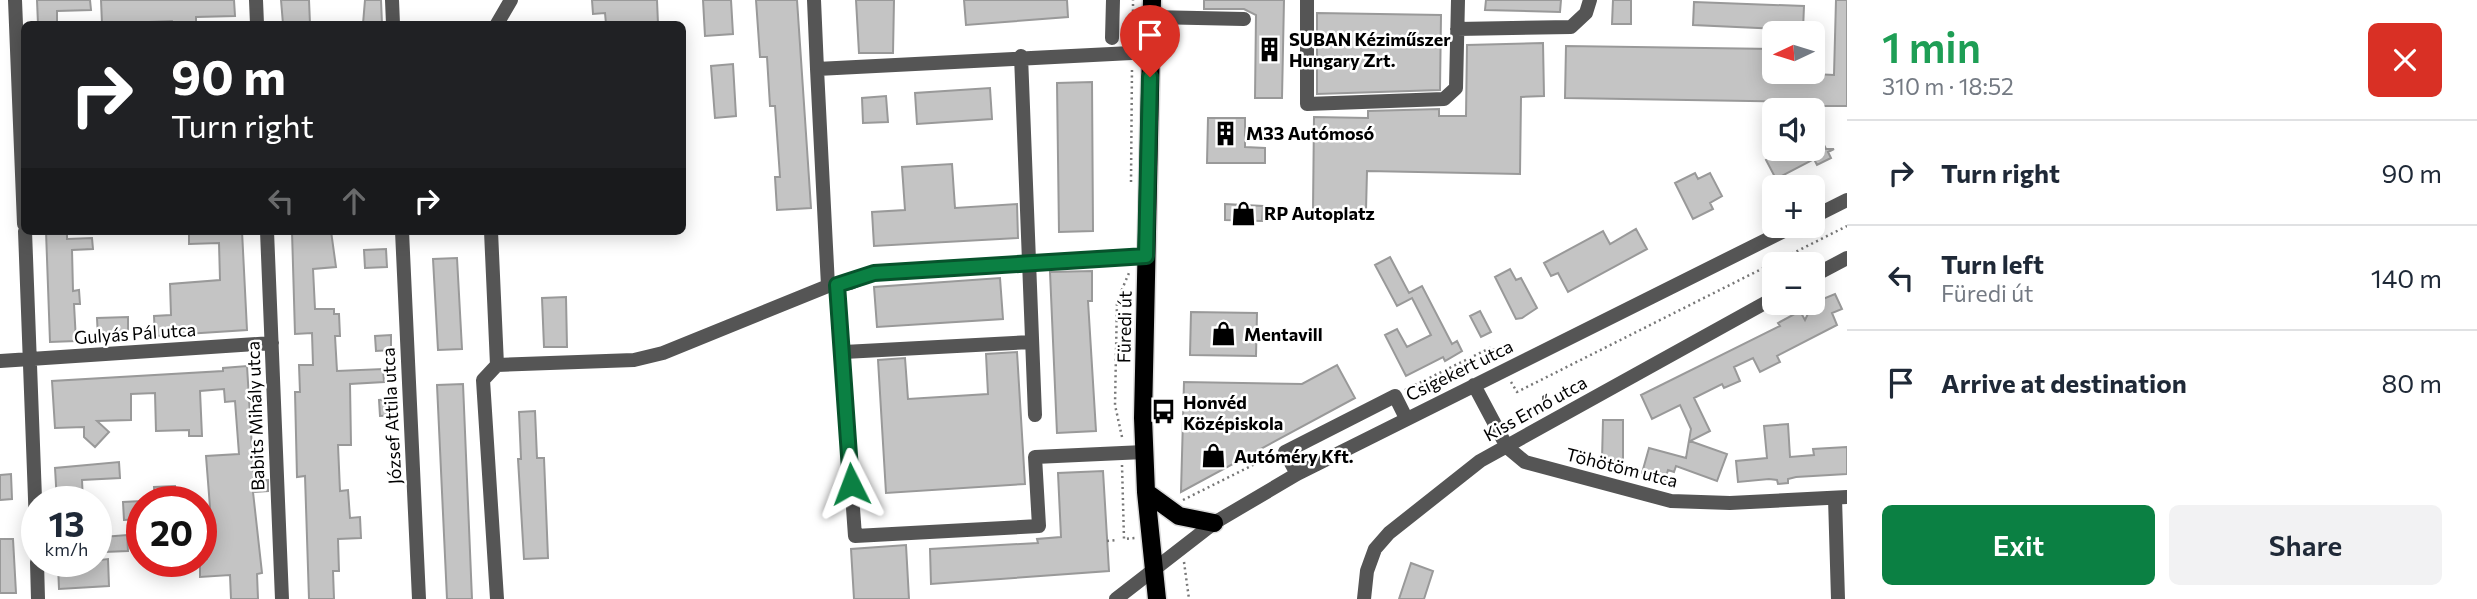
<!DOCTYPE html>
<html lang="en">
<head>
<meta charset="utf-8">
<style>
  body { margin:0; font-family:Commissioner,sans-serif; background:#f2f2f3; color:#1f2937; height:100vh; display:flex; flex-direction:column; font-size:26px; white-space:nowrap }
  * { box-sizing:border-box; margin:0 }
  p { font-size:23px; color:#747a83 }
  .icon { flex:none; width:38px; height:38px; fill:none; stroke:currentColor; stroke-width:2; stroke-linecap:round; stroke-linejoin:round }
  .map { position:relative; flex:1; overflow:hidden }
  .details { display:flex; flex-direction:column; background:#fff; width:630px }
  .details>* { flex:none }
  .hud { position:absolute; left:21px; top:21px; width:665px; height:214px; border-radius:10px; box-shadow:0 4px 18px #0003; background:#202124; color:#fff; overflow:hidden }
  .needle { width:46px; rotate:266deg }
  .tools { position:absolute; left:1762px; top:21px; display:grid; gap:14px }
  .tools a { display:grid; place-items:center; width:63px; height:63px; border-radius:10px; background:#fff; box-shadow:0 4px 18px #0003; font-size:35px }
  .speed { position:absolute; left:21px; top:486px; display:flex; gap:14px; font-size:35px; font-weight:700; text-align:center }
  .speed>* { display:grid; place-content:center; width:91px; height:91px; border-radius:50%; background:#fff; box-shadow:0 4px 18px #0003; line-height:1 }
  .speed small { font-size:18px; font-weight:400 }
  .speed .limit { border:10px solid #d22; background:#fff; color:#111 }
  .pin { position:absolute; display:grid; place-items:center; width:60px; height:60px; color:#fff; margin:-72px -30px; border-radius:50% 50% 50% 0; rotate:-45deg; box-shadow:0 0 7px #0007 }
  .pin .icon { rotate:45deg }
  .me { position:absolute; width:77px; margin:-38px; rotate:357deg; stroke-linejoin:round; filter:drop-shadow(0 0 5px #0008) }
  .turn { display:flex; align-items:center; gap:24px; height:147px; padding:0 35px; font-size:32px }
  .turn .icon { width:91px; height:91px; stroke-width:2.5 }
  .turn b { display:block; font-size:49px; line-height:60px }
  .lanes { display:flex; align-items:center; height:66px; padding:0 35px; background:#0003; justify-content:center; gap:35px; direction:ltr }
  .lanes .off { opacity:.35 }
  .round { display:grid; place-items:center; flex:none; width:74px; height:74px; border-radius:10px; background:#f2f2f3 }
  .summary { display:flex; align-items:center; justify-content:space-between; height:119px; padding:0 35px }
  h1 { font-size:42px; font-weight:600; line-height:52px; color:#1e9e55 }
  .action { display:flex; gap:14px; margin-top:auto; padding:14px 35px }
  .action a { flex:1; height:80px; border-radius:10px; background:#0b8043; color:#fff; font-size:28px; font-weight:600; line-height:80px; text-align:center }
  .action a+a { background:#f2f2f3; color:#1f2937 }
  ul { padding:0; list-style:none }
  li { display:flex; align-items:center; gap:21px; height:105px; padding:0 35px; border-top:2px solid #e0e1e3 }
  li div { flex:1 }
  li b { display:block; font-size:26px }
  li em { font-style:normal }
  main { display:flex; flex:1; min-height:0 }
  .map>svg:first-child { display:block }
  .building { fill:#c4c4c4; stroke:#999; stroke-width:2 }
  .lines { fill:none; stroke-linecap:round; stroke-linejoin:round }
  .major-casing { stroke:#dbdbdb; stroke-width:21 }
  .path { stroke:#777; stroke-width:2.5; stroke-dasharray:2 3.5; stroke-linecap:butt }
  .minor { stroke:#555; stroke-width:14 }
  .major { stroke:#000; stroke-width:18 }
  .route-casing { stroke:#07532c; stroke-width:18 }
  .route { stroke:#0b8043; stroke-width:12 }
  .labels { text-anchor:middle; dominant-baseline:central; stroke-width:5; stroke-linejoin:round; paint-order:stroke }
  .poi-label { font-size:18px; font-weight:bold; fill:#000; stroke:#fff; text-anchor:start }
  .street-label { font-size:18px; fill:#000; stroke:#fff }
</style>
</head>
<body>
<main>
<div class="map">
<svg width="1847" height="599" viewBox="0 0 1847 599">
  <rect width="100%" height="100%" fill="#fff"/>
  <!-- building -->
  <path class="building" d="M37 0H90L91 10 57 11V24H38Z
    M101 0H234L235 16 196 17V24H173L172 21 102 24Z
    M281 0H309L310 24H283Z
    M365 0H381L382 24H363Z
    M592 0H657L658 24H606L605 13 593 14Z
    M703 0H731L733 34 705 36Z
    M756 0H797L811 208 777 210 775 177H780L775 106H770L767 57H760Z
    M856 0H894L893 53H859Z
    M964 0H1067L1068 17 966 25Z
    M1204 0H1284L1282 98H1255L1256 15 1244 9H1204Z
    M1486 0H1561L1560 12 1485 10Z
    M1613 0H1631V24H1612Z
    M1836 0H1847V106H1809V102L1565 98 1566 46 1774 49V72L1834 75Z
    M1694 2 1804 6 1803 30 1693 25Z
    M1317 13 1441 15 1440 90 1317 94Z
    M1543 43 1544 96 1521 97 1520 174 1367 171 1366 211 1313 210 1314 117 1368 118V111L1439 109V116H1466L1467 45Z
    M733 64 736 116 715 118 711 66Z
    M1092 82 1093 231 1059 232 1057 83Z
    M990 88 992 119 917 124 915 93Z
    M886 96 888 122 863 123 862 98Z
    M1208 118H1245V147L1265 148V163H1207Z
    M1813 123 1826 149H1834L1828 152 1831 158 1817 165 1814 159 1776 179 1766 160 1787 149H1813Z
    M952 164 955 208 1017 204 1018 238 874 246 872 212 905 210 902 167Z
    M1695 173 1698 179 1710 173 1722 196 1710 203 1713 209 1693 219 1675 183Z
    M1225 204 1263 206 1262 221 1225 220Z
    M1636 229 1647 249 1568 292 1558 273 1551 276 1544 263 1603 231 1610 244Z
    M46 231H67V239L92 238 93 249 72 250 73 291 79 290 80 304H74L76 341 50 342Z
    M189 231H242L247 330 155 336 154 316 171 315 170 284 220 280 219 243 189 244Z
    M292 231H331L336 267 313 269 315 309H334V314H339L340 336H335L337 371 383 369 384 382 350 384 351 445H338L340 491 348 490 350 518 360 517 361 538 338 539 339 571H333L334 599H309L305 476 297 477 295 392H300L299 365H313L312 333 295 334Z
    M386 249 387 267 365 268 364 250Z
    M1390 257 1409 293 1422 286 1452 344 1457 341 1462 351 1445 361 1443 357 1406 376 1385 335 1397 329 1407 347 1431 335 1412 298 1397 306 1375 265Z
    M457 258 462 349 438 350 433 259Z
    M1510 269 1516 280 1521 278 1537 308 1522 318 1516 319 1495 277Z
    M1092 271V301H1088L1096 431 1057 433 1050 272Z
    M1000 278 1003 319 877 327 874 287Z
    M1835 294 1842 309 1832 313 1837 325 1777 356 1780 362 1760 372 1753 358 1734 367 1740 381 1724 388 1722 384 1694 398 1710 431 1690 441 1727 454 1717 481 1676 466 1674 472 1668 470 1665 480 1642 473 1649 448 1686 458 1691 429 1680 405 1652 419 1641 395 1780 326 1778 323 1800 311 1805 320 1813 303Z
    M566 297 567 347H544L542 298Z
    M1480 311 1491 332 1481 337 1470 316Z
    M1191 312 1257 313 1256 356 1190 355Z
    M128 317V337L98 338 97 318Z
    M391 335V350L376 351 375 336Z
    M1017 352 1025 484 886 493 878 360 905 358 908 399 988 394 986 354Z
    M1337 365 1355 398 1181 492 1184 382 1302 384Z
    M247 366 254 481 268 480V491L253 492 262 573 257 574 258 599H231L230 575 200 577V562L207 559 201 521 211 520 206 456 239 454 235 401 225 402 224 389 200 391 202 436H189V430L156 431 155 393 131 394V420L97 421 109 432 95 447 84 437V427L55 428 52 381 223 371V368Z
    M463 384 472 599H447L437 385Z
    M395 399 396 415 380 416 379 400Z
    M535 411 537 458H544L548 558 524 559 518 459H521L519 412Z
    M1603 420H1623V461L1602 460Z
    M1788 424 1790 457 1814 455 1813 449 1847 447V474L1796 477 1788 479V483L1778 484 1777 480 1769 479 1738 482 1736 461 1767 458 1764 426Z
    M119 462 120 478 82 480 83 502H57L55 468Z
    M1103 471 1109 571 931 584 930 549 1038 543 1037 539 1061 537 1058 473Z
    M11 474 12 499 0 500V475Z
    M175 486 176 500 155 502 154 487Z
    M142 501V519L124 520 123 502Z
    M127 535 128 551 104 552 103 537Z
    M0 539H13L16 593H0Z
    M906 545 909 599H854L851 549Z
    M108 559 109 586 59 589 58 565Z
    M1411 563 1433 571 1424 599H1399Z"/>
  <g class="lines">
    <defs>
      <path id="major" d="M1152 0 1143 418 1146 492 1157 599
        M1146 492 1179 516 1214 523"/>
    </defs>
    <!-- major casing -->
    <use href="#major" class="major-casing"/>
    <!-- path -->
    <path class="path" d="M1133 39V0
      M1131 182 1132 67
      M1511 382 1517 392 1847 226
      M1405 390 1492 347 1498 357
      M1122 437 1115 405 1117 301 1129 273
      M1122 465 1124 539 1135 538
      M1183 500 1271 456
      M1107 541 1116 540
      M1184 562 1189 599"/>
    <!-- minor -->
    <path class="minor" d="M15 0 24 224
      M256 0 257 24
      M392 0 393 24
      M814 0 817 69
      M1307 0V104L1444 99 1456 88 1458 0
      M1151 17 1244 19
      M497 24 511 0
      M1457 29 1571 27 1586 13 1590 0
      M1112 38 1113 0
      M1021 56 1035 415
      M1813 217 1847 200
      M25 231 37 552
      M267 231 282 599
      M402 231 419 599
      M491 231 497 365 634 360 663 353 828 286
      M1146 256 874 273 850 283 828 286 817 69 1151 52
      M1813 276 1847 258
      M837 285 855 536 1039 526 1035 457 1144 452
      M844 352 1032 342
      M0 361 272 343
      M1474 385 1507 447 1525 462 1671 501 1730 503 1847 497
      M1297 474 1285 452 1395 396 1406 418
      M1835 498 1838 599
      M37 562 38 599
      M497 599 483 380 497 365
      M1116 599 1214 523 1297 474 1794 226
      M1364 599 1367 571 1375 549 1389 533 1480 461 1774 298"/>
    <!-- major -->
    <use href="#major" class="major"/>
  </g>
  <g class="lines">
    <defs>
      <path id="route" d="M851 484 837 285 874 273 1146 256 1150 77"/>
    </defs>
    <!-- route casing -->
    <use href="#route" class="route-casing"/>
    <!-- route -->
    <use href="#route" class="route"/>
  </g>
  <!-- icons -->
  <defs>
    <symbol id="building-bare" viewBox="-9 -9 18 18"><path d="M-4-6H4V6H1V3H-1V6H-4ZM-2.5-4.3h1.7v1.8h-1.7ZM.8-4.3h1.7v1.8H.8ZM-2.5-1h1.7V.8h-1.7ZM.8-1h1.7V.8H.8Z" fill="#000" stroke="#fff" stroke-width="2.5" paint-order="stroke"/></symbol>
    <symbol id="shop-bare" viewBox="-9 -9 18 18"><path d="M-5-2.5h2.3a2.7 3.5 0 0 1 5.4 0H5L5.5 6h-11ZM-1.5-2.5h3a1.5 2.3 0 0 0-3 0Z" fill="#000" stroke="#fff" stroke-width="2.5" paint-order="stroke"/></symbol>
    <symbol id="bus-bare" viewBox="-9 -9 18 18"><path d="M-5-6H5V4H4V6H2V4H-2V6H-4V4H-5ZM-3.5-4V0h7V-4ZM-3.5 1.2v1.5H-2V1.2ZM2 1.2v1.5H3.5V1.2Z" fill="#000" stroke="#fff" stroke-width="2.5" paint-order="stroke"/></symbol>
  </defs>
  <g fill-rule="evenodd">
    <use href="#building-bare" x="1252" y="32" width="35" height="35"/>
    <use href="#building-bare" x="1208" y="116" width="35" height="35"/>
    <use href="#shop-bare" x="1226" y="196" width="35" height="35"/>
    <use href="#shop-bare" x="1206" y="316" width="35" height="35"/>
    <use href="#bus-bare" x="1146" y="394" width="35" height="35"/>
    <use href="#shop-bare" x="1196" y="438" width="35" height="35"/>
  </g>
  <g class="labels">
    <!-- poi labels -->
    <g class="poi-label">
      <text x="1289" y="39">SUBAN Kéziműszer<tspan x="1289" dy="21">Hungary Zrt.</tspan></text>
      <text x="1246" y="133">M33 Autómosó</text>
      <text x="1264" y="213">RP Autoplatz</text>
      <text x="1244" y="334">Mentavill</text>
      <text x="1183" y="402">Honvéd<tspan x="1183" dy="21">Középiskola</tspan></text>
      <text x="1234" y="456">Autóméry Kft.</text>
    </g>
    <!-- street labels -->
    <g class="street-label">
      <text transform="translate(1124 327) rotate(-89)">Füredi út</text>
      <text transform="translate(135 333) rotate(-4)">Gulyás Pál utca</text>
      <text transform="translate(1459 370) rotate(-26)">Csigekert utca</text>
      <text transform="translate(1535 408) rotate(-29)">Kiss Ernő utca</text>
      <text transform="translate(255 416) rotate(-92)">Babits Mihály utca</text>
      <text transform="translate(391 416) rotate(-93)">József Attila utca</text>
      <text transform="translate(1622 467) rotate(14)">Töhötöm utca</text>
    </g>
  </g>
</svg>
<div class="tools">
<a><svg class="needle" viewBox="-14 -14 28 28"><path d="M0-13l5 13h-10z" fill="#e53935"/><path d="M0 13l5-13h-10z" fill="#747a83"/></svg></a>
<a><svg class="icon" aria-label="sound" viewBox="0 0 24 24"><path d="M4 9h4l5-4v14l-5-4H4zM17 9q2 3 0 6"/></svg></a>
<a>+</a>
<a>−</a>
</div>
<div class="speed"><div>13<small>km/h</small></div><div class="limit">20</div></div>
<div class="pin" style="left:1150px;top:77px;background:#d93025"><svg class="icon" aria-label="arrive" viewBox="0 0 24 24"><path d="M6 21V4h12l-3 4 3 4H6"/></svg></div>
<svg class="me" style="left:851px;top:484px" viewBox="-20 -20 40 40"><path d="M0-17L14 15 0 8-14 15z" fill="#0b8043" stroke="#fff" stroke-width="4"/></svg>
<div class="hud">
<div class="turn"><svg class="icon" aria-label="right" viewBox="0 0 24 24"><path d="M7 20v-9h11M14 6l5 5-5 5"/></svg><div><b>90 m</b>Turn right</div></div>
<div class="lanes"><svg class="icon off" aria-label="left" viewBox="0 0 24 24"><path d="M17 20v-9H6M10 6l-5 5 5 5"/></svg><svg class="icon off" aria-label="ahead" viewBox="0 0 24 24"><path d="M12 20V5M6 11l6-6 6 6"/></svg><svg class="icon" aria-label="right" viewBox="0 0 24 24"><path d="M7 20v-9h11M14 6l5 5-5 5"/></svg></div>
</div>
</div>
<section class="details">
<div class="summary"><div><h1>1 min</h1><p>310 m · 18:52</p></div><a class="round" style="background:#d93025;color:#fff"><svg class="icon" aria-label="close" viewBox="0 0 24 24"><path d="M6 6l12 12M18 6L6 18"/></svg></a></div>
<ul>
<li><svg class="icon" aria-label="right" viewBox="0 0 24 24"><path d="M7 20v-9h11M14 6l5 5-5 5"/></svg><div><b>Turn right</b></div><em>90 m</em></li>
<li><svg class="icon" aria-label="left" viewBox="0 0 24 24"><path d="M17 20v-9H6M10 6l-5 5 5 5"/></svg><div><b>Turn left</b><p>Füredi út</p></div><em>140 m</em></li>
<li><svg class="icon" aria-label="arrive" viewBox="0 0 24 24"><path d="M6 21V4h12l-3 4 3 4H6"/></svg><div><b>Arrive at destination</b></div><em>80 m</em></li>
</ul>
<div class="action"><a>Exit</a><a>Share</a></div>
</section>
</main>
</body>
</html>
